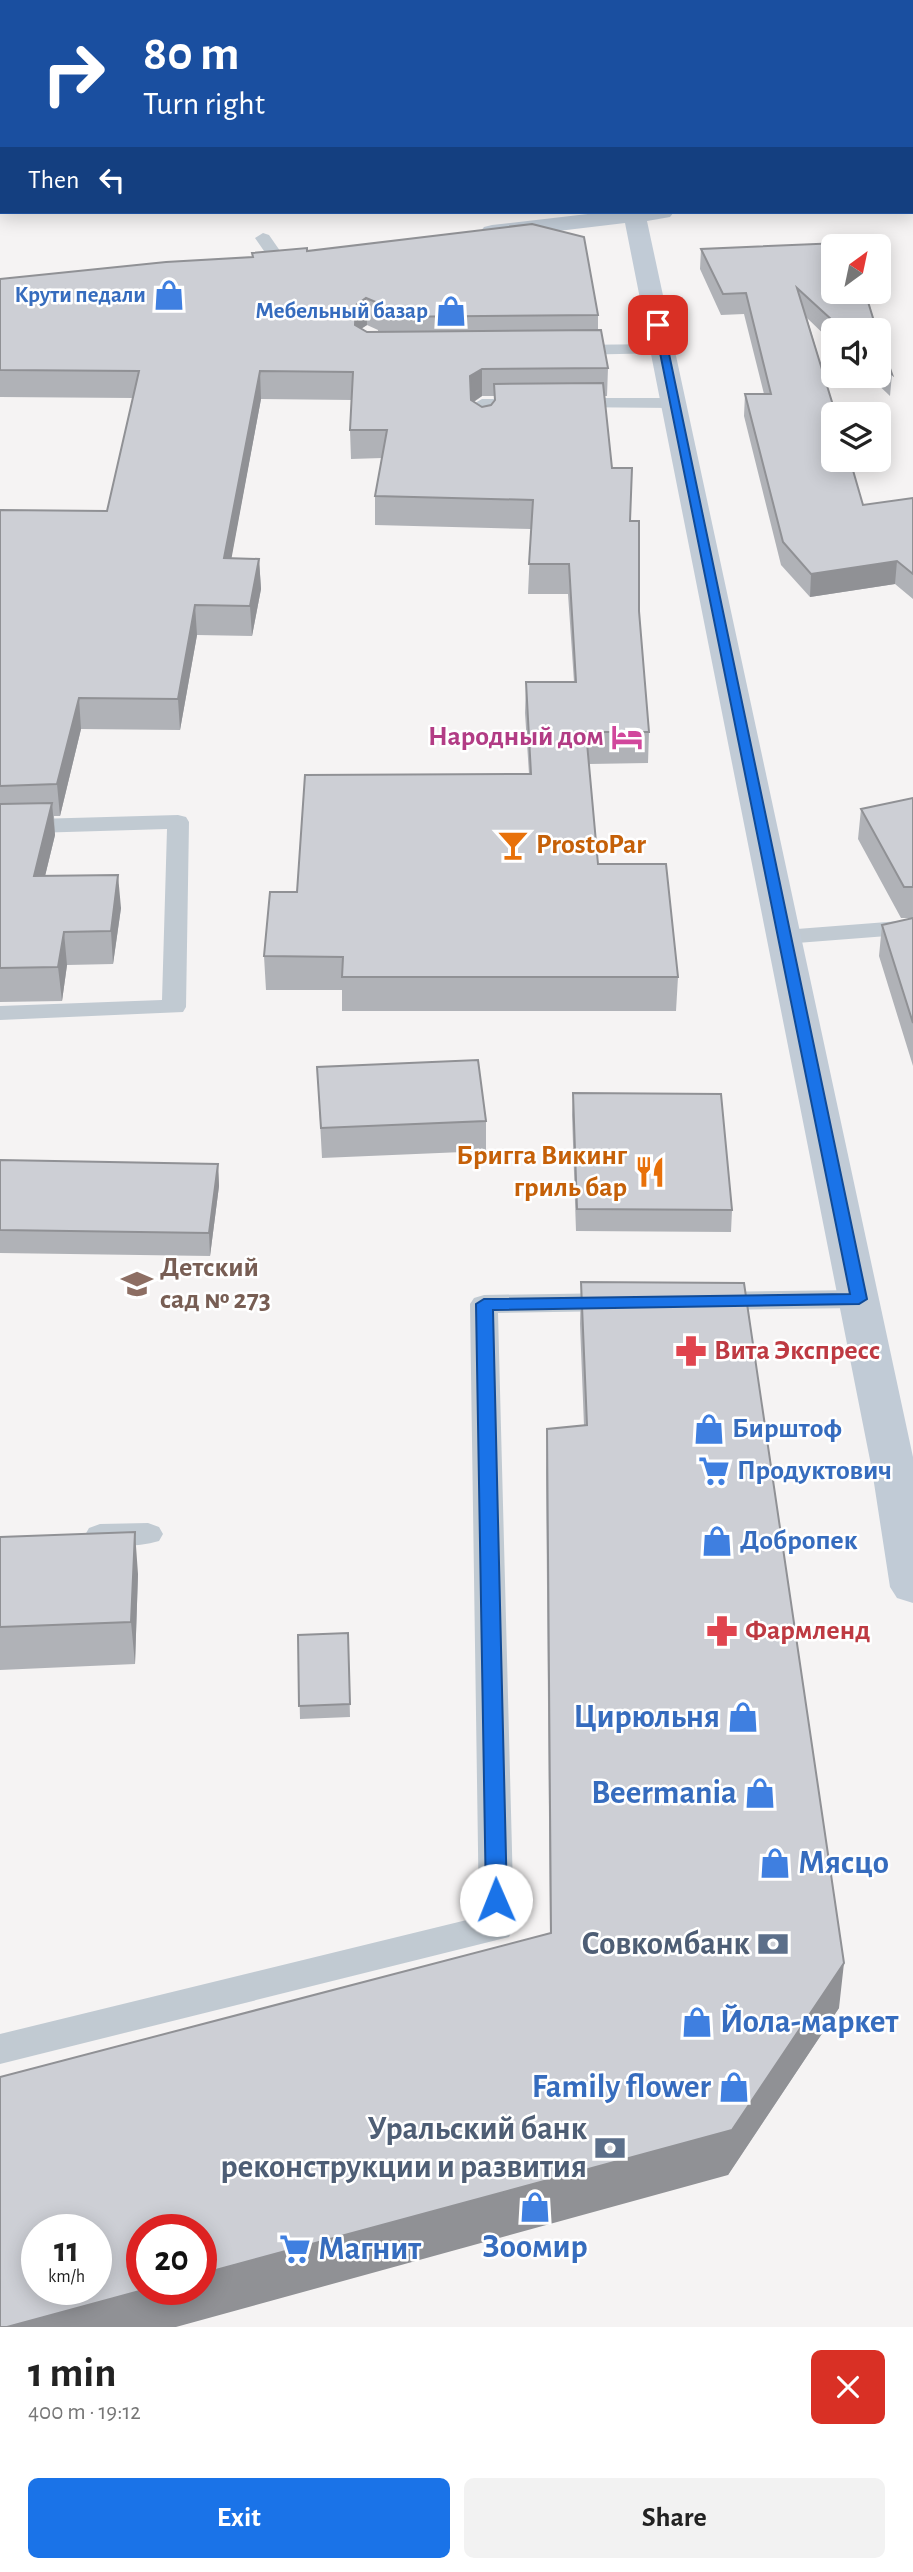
<!DOCTYPE html>
<html lang="en">
<head>
<meta charset="utf-8">
<style>
  body { margin:0; font-family:"Alegreya Sans",sans-serif; background:#f2f2f2; color:#222; height:100vh; display:flex; flex-direction:column; font-size:26px; white-space:nowrap }
  * { box-sizing:border-box; margin:0 }
  p { font-size:23px; color:#767676 }
  .icon { flex:none; width:38px; height:38px; fill:none; stroke:currentColor; stroke-width:2; stroke-linecap:round; stroke-linejoin:round }
  .map { position:relative; height:2327px; overflow:hidden }
  .side { display:flex; flex-direction:column; background:#fff; flex:1 }
  .side>* { flex:none }
  .banner { position:absolute; left:0px; top:0px; width:914px; height:214px; box-shadow:0 4px 18px #0003; background:#1a4fa0; color:#fff; overflow:hidden }
  .needle { width:46px; rotate:33deg }
  .fabs { position:absolute; left:821px; top:234px; display:grid; gap:14px }
  .fabs a { display:grid; place-items:center; width:70px; height:70px; border-radius:10px; background:#fff; box-shadow:0 4px 18px #0003; font-size:35px }
  .speed { position:absolute; left:21px; top:2214px; display:flex; gap:14px; font-size:35px; font-weight:700; text-align:center }
  .speed>* { display:grid; place-content:center; width:91px; height:91px; border-radius:50%; background:#fff; box-shadow:0 4px 18px #0003; line-height:1 }
  .speed small { font-size:18px; font-weight:400 }
  .speed .limit { border:10px solid #d22; background:#fff; color:#111 }
  .pin { position:absolute; display:grid; place-items:center; width:60px; height:60px; color:#fff; margin:-30px; border-radius:14px; box-shadow:0 4px 10px #0006 }
  .me { position:absolute; width:77px; margin:-38px; rotate:359deg; stroke-linejoin:round; filter:drop-shadow(0 0 5px #0008) }
  .turn { display:flex; align-items:center; gap:24px; height:147px; padding:0 28px; font-size:32px }
  .turn .icon { width:91px; height:91px; stroke-width:2.5 }
  .turn b { display:block; font-size:49px; line-height:60px }
  .then { display:flex; align-items:center; height:66px; padding:0 28px; background:#0003; gap:14px; font-size:26px }
  .round { display:grid; place-items:center; flex:none; width:74px; height:74px; border-radius:10px; background:#f2f2f2 }
  .overview { display:flex; align-items:center; justify-content:space-between; height:119px; padding:0 28px }
  h1 { font-size:42px; font-weight:700; line-height:52px }
  .button { display:flex; gap:14px; margin-top:auto; padding:14px 28px }
  .button a { flex:1; height:80px; border-radius:10px; background:#1a73e8; color:#fff; font-size:28px; font-weight:700; line-height:80px; text-align:center }
  .button a+a { background:#f2f2f2; color:#222 }
  .map>svg:first-child { display:block }
  .lines { fill:none; stroke-linecap:round; stroke-linejoin:round }
  .lane { fill:#c1cad2; fill-rule:evenodd }
  .street { fill:#c1cad2; fill-rule:evenodd }
  .secondary { fill:#c1cbd6; fill-rule:evenodd }
  .wall { fill:#b0b2b7; fill-rule:evenodd }
  .shaded-wall { fill:#909195 }
  .building { fill:#cdcfd5; stroke:#909195; stroke-width:2; fill-rule:evenodd }
  .route { fill:#1a73e8; stroke:#114b97; stroke-width:2 }
  .labels { text-anchor:middle; dominant-baseline:central; stroke-width:5; stroke-linejoin:round; paint-order:stroke }
  .far-shop-label { font-size:23px; font-weight:bold; fill:#366cbe; stroke:#fff; text-anchor:end }
  .hotel-label { font-size:28px; font-weight:bold; fill:#b23c85; stroke:#fff; text-anchor:end }
  .food-label { font-size:28px; font-weight:bold; fill:#c56008; stroke:#fff; text-anchor:start }
  .education-label { font-size:28px; font-weight:bold; fill:#785e54; stroke:#fff; text-anchor:start }
  .health-label { font-size:28px; font-weight:bold; fill:#be3a42; stroke:#fff; text-anchor:start }
  .shop-label { font-size:28px; font-weight:bold; fill:#366cbe; stroke:#fff; text-anchor:start }
  .near-shop-label { font-size:33px; font-weight:bold; fill:#366cbe; stroke:#fff; text-anchor:end }
  .near-service-label { font-size:33px; font-weight:bold; fill:#4e5e75; stroke:#fff; text-anchor:end }
</style>
</head>
<body>
<div class="map">
<svg width="913" height="2327" viewBox="0 0 913 2327">
  <rect width="100%" height="100%" fill="#f5f3f3"/>
  <g class="lines">
    <!-- lane -->
    <path class="lane" d="M10 0H24L25 2H11Z
      M912 124H913V133H912Z
      M263 233 269 235 285 258 283 261H271L255 238Z
      M663 344 669 345 672 349 669 353 570 355 561 350 570 345Z
      M570 398H674L683 403 674 408 564 407 561 403 564 399Z
      M482 399H528L537 404 528 409H491L492 428 483 433 474 428 473 404Z
      M178 815 186 817 189 822 186 1007 183 1012 0 1020V1006L162 1000 167 829 0 834V820Z
      M913 920V934L784 944 776 942 772 937 776 932 784 930Z
      M859 1290 869 1293 873 1299 869 1305 859 1308 710 1310 700 1307 696 1301 700 1295 710 1292Z
      M615 1293 625 1296 629 1302 625 1308 615 1311 498 1313 514 1927 509 1937 0 2064V2034L479 1917 470 1304 474 1298 484 1295Z
      M148 1523 159 1527 163 1534 159 1541C138 1547 110 1548 89 1542L85 1535 89 1528 100 1524Z"/>
    <!-- street -->
    <path class="street" d="M151 0H186L149 2Z
      M0 12H2V24H0Z"/>
    <!-- secondary -->
    <path class="secondary" d="M577 0H597L598 2H578Z
      M912 173H913V187H912Z
      M605 212H674L670 217 647 221 913 1457V1603L897 1598 890 1587 872 1470 625 223 492 239 484 237 480 232 484 227 492 225Z"/>
  </g>
  <!-- wall -->
  <path class="wall" d="M262 0H347L349 2H264Z
    M417 0H537V2H418Z
    M912 13H913V88L912 87Z
    M840 243 877 331H833V343L807 318 863 505 913 498V599L895 584 810 597 781 565 744 416 745 394H764L744 314 721 315 700 269 701 249Z
    M307 251 598 315V330L608 368 607 396H604L612 468 630 521 649 732 648 763 589 764 598 864 678 977 676 1011H342V990H266L264 956 297 892 529 774 525 713 526 682H574L568 594H528L531 529 375 525V496L382 458 351 459 350 430 352 400 261 399 231 558 259 559 261 589 252 636 197 635 180 730 81 729 60 816H54L55 835 45 876 121 908 113 964 67 965 62 1001 0 1002V510L107 511 133 398 0 397V279L252 257V253ZM367 325 378 330V332H367L361 329ZM482 396H494V401L491 405 482 407 474 402Z
    M878 334 892 374 890 396 869 376H878Z
    M913 798V1066L879 956 882 925 913 918H901L858 839 861 809Z
    M317 1067 486 1121V1151L322 1158Z
    M573 1093 732 1210 731 1232 576 1231 572 1115Z
    M0 1160 218 1164 219 1186 210 1256 0 1253Z
    M581 1282 839 2008 728 2175 550 1934 546 1472 547 1429 584 1426 580 1324Z
    M0 1537 138 1574 135 1664 0 1670Z
    M348 1633 350 1717 300 1719 298 1635Z"/>
  <!-- shaded-wall -->
  <path class="shaded-wall" d="M366 298 367 325 356 332 355 325 356 305Z
    M482 369V396L470 404V376Z
    M260 371 261 399 226 588 224 558Z
    M259 559 261 589 252 636 250 606Z
    M897 561 895 584 810 597 811 574Z
    M195 605 197 635 180 730 178 699Z
    M79 698 81 729 60 816 57 784Z
    M52 803 55 835 37 909 34 876Z
    M118 875 121 908 113 964 111 931Z
    M64 932 67 965 62 1001 58 967Z
    M218 1164 219 1186 210 1256 209 1233Z
    M135 1532 138 1574 135 1664 131 1622Z
    M844 1963 839 2008 728 2175 176 2327H7L147 2289H201V2274Z"/>
  <!-- building -->
  <path class="building" d="M275 0H347L349 2H277Z
    M426 0H537V2H428Z
    M912 13H913V67L912 66Z
    M532 224 584 237 598 315 378 317V303L366 298 356 305 355 325 367 332 601 330 608 368 482 369 470 376 471 400 482 407 491 405 495 400 494 384 603 383 612 468H632L630 521H639V611L649 732H586L598 864H666L678 977H342L343 957 264 956 270 892H297L305 775 531 774 526 682H576L569 564H529L533 500 375 496 387 430H350L353 372 260 371 224 558 259 559 250 606 195 605 178 699 79 698 57 784 0 786V510L107 511 139 371 0 370V279L166 262 253 257 252 253 307 248V251Z
    M840 243 843 247H833V292H865L877 331H844L797 288 836 415H833V460H850L863 505 913 498V574L897 561 811 574 783 542 745 394H771L746 293 723 294 701 249Z
    M878 334 892 374 878 362Z
    M913 798V887H904L861 809Z
    M52 803 34 876 118 875 111 931 64 932 58 967 0 968V804Z
    M913 918V1023L882 925Z
    M478 1060 486 1121 321 1128 317 1067Z
    M573 1093 721 1094 732 1210 577 1209Z
    M0 1160 218 1164 209 1233 0 1230Z
    M581 1282 744 1283 844 1963 732 2130 201 2274V2230H142V2289H147L7 2327H0V2077L551 1933 547 1429 587 1425ZM37 2230H96V2289H37Z
    M135 1532 131 1622 0 1627V1537Z
    M348 1633 350 1704 299 1706 298 1635Z"/>
  <!-- route -->
  <path class="route" d="M654 323 663 325 867 1299 859 1304 493 1310 507 1900 504 1906 496 1909 489 1906 486 1900 476 1304 484 1299 850 1294Z"/>
  <!-- icons -->
  <defs>
    <symbol id="shop-bare" viewBox="-9 -9 18 18"><path d="M-5-2.5h2.3a2.7 3.5 0 0 1 5.4 0H5L5.5 6h-11ZM-1.5-2.5h3a1.5 2.3 0 0 0-3 0Z" fill="#3f7fe0" stroke="#fff" stroke-width="2.5" paint-order="stroke"/></symbol>
    <symbol id="hotel-bare" viewBox="-9 -9 18 18"><path d="M-6-4.5h1.5V1H6V5H4.5V3h-9V5H-6ZM-4 0a1.8 1.8 0 1 1 3.6 0ZM.5 0V-2.5h3Q6-2.5 6 0Z" fill="#d1479c" stroke="#fff" stroke-width="2.5" paint-order="stroke"/></symbol>
    <symbol id="bar-bare" viewBox="-9 -9 18 18"><path d="M-6-5H6L.8 .8V4.5H3.5V6h-7V4.5H-.8V.8Z" fill="#e8710a" stroke="#fff" stroke-width="2.5" paint-order="stroke"/></symbol>
    <symbol id="restaurant-bare" viewBox="-9 -9 18 18"><path d="M-5-6h1v4h1v-4h1v4h1v-4h1v5L-1.5 .5V6h-2V.5L-5-1ZM5-6V6H3V1.5H1.5Q1.5-4 5-6Z" fill="#e8710a" stroke="#fff" stroke-width="2.5" paint-order="stroke"/></symbol>
    <symbol id="school-bare" viewBox="-9 -9 18 18"><path d="M0-5L7-2L0 1L-7-2ZM-4 1L0 2.5L4 1V4Q0 6-4 4Z" fill="#8d6e63" stroke="#fff" stroke-width="2.5" paint-order="stroke"/></symbol>
    <symbol id="pharmacy-bare" viewBox="-9 -9 18 18"><path d="M-2-6h4v4h4v4h-4v4h-4v-4h-4v-4h4Z" fill="#e0444e" stroke="#fff" stroke-width="2.5" paint-order="stroke"/></symbol>
    <symbol id="supermarket-bare" viewBox="-9 -9 18 18"><path d="M-6-5.5h2.5l.6 2H6L4.5 2H-2.5L-4.4-4H-6ZM-1.5 3.2a1.3 1.3 0 1 0 .1 0ZM3 3.2a1.3 1.3 0 1 0 .1 0Z" fill="#3f7fe0" stroke="#fff" stroke-width="2.5" paint-order="stroke"/></symbol>
    <symbol id="bank-bare" viewBox="-9 -9 18 18"><path d="M-6-4H6V4H-6ZM0-2.3a2.3 2.3 0 1 0 0 4.6a2.3 2.3 0 1 0 0-4.6Z" fill="#5c6f8a" stroke="#fff" stroke-width="2.5" paint-order="stroke"/></symbol>
  </defs>
  <g fill-rule="evenodd">
    <use href="#shop-bare" x="147" y="273" width="44" height="44"/>
    <use href="#shop-bare" x="429" y="289" width="44" height="44"/>
    <use href="#hotel-bare" x="605" y="715" width="44" height="44"/>
    <use href="#bar-bare" x="491" y="823" width="44" height="44"/>
    <use href="#restaurant-bare" x="628" y="1150" width="44" height="44"/>
    <use href="#school-bare" x="115" y="1262" width="44" height="44"/>
    <use href="#pharmacy-bare" x="669" y="1329" width="44" height="44"/>
    <use href="#shop-bare" x="687" y="1407" width="44" height="44"/>
    <use href="#supermarket-bare" x="692" y="1449" width="44" height="44"/>
    <use href="#shop-bare" x="695" y="1519" width="44" height="44"/>
    <use href="#pharmacy-bare" x="700" y="1609" width="44" height="44"/>
    <use href="#shop-bare" x="721" y="1695" width="44" height="44"/>
    <use href="#shop-bare" x="738" y="1771" width="44" height="44"/>
    <use href="#shop-bare" x="753" y="1841" width="44" height="44"/>
    <use href="#bank-bare" x="751" y="1922" width="44" height="44"/>
    <use href="#shop-bare" x="675" y="2000" width="44" height="44"/>
    <use href="#shop-bare" x="712" y="2065" width="44" height="44"/>
    <use href="#bank-bare" x="588" y="2126" width="44" height="44"/>
    <use href="#shop-bare" x="513" y="2185" width="44" height="44"/>
    <use href="#supermarket-bare" x="273" y="2227" width="44" height="44"/>
  </g>
  <g class="labels">
    <!-- far-shop labels -->
    <g class="far-shop-label">
      <text x="146" y="295">Крути педали</text>
      <text x="428" y="311">Мебельный базар</text>
    </g>
    <!-- hotel labels -->
    <g class="hotel-label">
      <text x="604" y="737">Народный дом</text>
    </g>
    <!-- food labels -->
    <g class="food-label">
      <text x="536" y="845">ProstoPar</text>
      <text x="627" y="1156" text-anchor="end">Бригга Викинг<tspan x="627" dy="32">гриль бар</tspan></text>
    </g>
    <!-- education labels -->
    <g class="education-label">
      <text x="160" y="1268">Детский<tspan x="160" dy="32">сад № 273</tspan></text>
    </g>
    <!-- health labels -->
    <g class="health-label">
      <text x="714" y="1351">Вита Экспресс</text>
      <text x="745" y="1631">Фармленд</text>
    </g>
    <!-- shop labels -->
    <g class="shop-label">
      <text x="732" y="1429">Бирштоф</text>
      <text x="737" y="1471">Продуктович</text>
      <text x="740" y="1541">Добропек</text>
    </g>
    <!-- near-shop labels -->
    <g class="near-shop-label">
      <text x="720" y="1717">Цирюльня</text>
      <text x="737" y="1793">Beermania</text>
      <text x="798" y="1863" text-anchor="start">Мясцо</text>
      <text x="720" y="2022" text-anchor="start">Йола-маркет</text>
      <text x="711" y="2087">Family flower</text>
      <text x="535" y="2247" text-anchor="middle">Зоомир</text>
      <text x="318" y="2249" text-anchor="start">Магнит</text>
    </g>
    <!-- near-service labels -->
    <g class="near-service-label">
      <text x="750" y="1944">Совкомбанк</text>
      <text x="587" y="2129">Уральский банк<tspan x="587" dy="38">реконструкции и развития</tspan></text>
    </g>
  </g>
</svg>
<div class="fabs">
<a><svg class="needle" viewBox="-14 -14 28 28"><path d="M0-13l5 13h-10z" fill="#e53935"/><path d="M0 13l5-13h-10z" fill="#767676"/></svg></a>
<a><svg class="icon" aria-label="sound" viewBox="0 0 24 24"><path d="M4 9h4l5-4v14l-5-4H4zM17 9q2 3 0 6"/></svg></a>
<a><svg class="icon" aria-label="layers" viewBox="0 0 24 24"><path d="M12 4l9 5-9 5-9-5zM3 14l9 5 9-5"/></svg></a>
</div>
<div class="speed"><div>11<small>km/h</small></div><div class="limit">20</div></div>
<div class="pin" style="left:658px;top:325px;background:#d93025"><svg class="icon" aria-label="arrive" viewBox="0 0 24 24"><path d="M6 21V4h12l-3 4 3 4H6"/></svg></div>
<svg class="me" style="left:496px;top:1900px" viewBox="-20 -20 40 40"><circle r="19" fill="#fff"/><path d="M0-13L10 11 0 6-10 11z" fill="#1a73e8"/></svg>
<div class="banner">
<div class="turn"><svg class="icon" aria-label="right" viewBox="0 0 24 24"><path d="M7 20v-9h11M14 6l5 5-5 5"/></svg><div><b>80 m</b>Turn right</div></div>
<div class="then">Then<svg class="icon" aria-label="left" viewBox="0 0 24 24"><path d="M17 20v-9H6M10 6l-5 5 5 5"/></svg></div>
</div>
</div>
<section class="side">
<div class="overview"><div><h1>1 min</h1><p>400 m · 19:12</p></div><a class="round" style="background:#d93025;color:#fff"><svg class="icon" aria-label="close" viewBox="0 0 24 24"><path d="M6 6l12 12M18 6L6 18"/></svg></a></div>
<div class="button"><a>Exit</a><a>Share</a></div>
</section>
</body>
</html>
